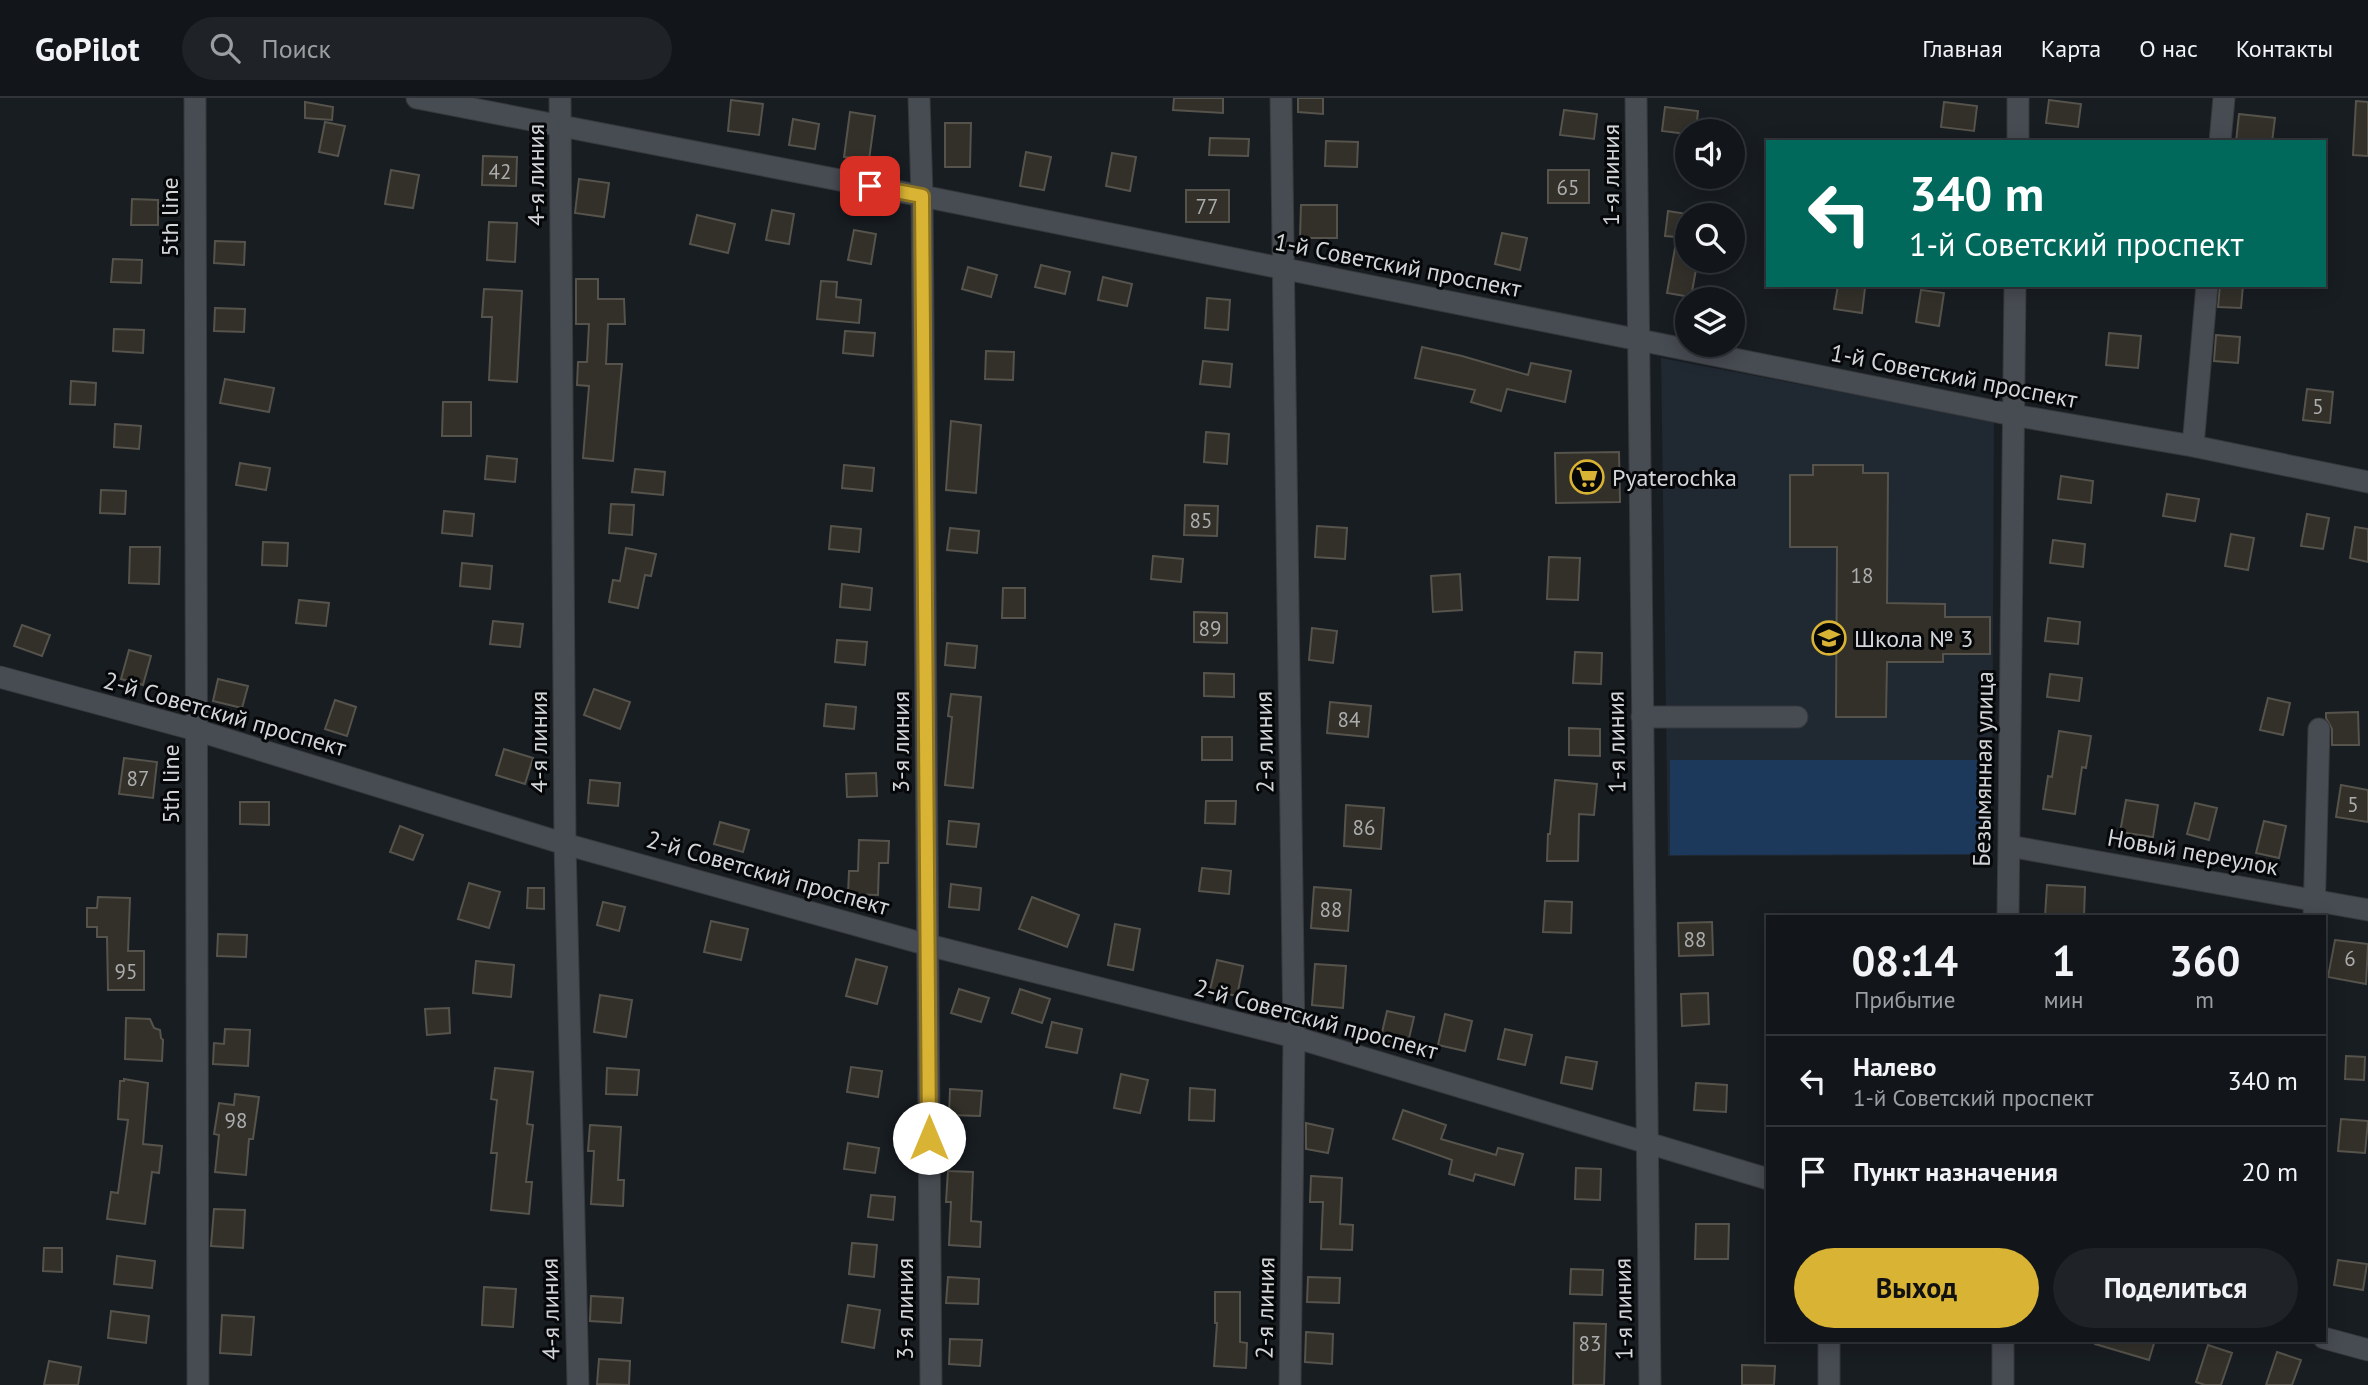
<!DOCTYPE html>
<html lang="ru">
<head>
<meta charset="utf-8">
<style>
  body { margin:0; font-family:"PT Sans",sans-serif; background:#1f2327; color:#f1f3f6; height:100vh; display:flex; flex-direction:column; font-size:26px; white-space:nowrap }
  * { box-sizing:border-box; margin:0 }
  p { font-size:23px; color:#9c9fa2 }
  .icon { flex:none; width:38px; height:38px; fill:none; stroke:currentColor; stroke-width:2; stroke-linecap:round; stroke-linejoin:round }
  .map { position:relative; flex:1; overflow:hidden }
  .drawer { position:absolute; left:1766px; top:817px; width:560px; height:427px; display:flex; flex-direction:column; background:#12161a; border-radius:0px; box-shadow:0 4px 18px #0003,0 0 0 2px #313539 }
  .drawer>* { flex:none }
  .banner { position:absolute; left:1766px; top:42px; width:560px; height:147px; border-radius:0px; box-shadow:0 4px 18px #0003,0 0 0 2px #313539; background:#00695c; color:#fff; overflow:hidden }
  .controls { position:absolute; left:1675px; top:21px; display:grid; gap:14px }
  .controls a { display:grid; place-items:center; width:70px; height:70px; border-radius:50%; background:#12161a; box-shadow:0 4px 18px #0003,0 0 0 2px #313539; font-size:35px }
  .pin { position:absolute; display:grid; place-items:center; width:60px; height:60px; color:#fff; margin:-30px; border-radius:14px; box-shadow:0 4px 10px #0006 }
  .me { position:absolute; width:77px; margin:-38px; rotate:0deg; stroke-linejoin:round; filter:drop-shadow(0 0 5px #0008) }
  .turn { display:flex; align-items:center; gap:24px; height:147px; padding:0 28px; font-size:32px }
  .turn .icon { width:91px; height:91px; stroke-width:2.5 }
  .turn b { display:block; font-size:49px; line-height:60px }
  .eta { display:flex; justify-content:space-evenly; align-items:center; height:119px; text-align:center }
  .eta b { font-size:42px; font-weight:700; line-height:49px }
  .action { display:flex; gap:14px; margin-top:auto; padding:14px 28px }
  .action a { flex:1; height:80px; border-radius:42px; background:#d9b334; color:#111; font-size:28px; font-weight:700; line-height:80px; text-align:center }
  .action a+a { background:#1f2327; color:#f1f3f6 }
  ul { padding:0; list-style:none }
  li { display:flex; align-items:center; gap:21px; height:91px; padding:0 28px; border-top:2px solid #313539 }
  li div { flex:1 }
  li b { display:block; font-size:26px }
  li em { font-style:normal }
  header { display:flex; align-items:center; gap:42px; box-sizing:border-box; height:98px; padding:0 35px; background:#12161a; border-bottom:2px solid #313539 }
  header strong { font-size:33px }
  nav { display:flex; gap:38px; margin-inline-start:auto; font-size:24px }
  .search { width:490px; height:63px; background:#1f2327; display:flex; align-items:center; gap:18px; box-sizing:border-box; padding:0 24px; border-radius:38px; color:#9c9fa2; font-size:26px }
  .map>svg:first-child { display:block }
  .built { fill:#202831 }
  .green { fill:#1c385b }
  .building { fill:#323029; stroke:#55534b; stroke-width:2 }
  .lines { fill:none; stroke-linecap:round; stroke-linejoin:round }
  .minor-casing { stroke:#36393c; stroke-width:23 }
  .minor { stroke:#474b52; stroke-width:21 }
  .route-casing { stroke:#8d7422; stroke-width:18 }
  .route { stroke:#d9b334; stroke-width:12 }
  .labels { text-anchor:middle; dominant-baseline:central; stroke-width:6; stroke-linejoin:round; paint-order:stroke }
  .number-label { font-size:21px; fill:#abacad }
  .street-label { font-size:24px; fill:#d3d6d9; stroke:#060709 }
  .poi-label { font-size:24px; fill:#d3d6d9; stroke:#060709; text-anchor:start }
</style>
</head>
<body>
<header>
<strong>GoPilot</strong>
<div class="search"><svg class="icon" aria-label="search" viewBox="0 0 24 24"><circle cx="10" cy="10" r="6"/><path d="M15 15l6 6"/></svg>Поиск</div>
<nav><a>Главная</a><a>Карта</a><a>О нас</a><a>Контакты</a></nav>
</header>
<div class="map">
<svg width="2368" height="1287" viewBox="0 0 2368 1287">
  <rect width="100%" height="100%" fill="#181d22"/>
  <!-- built -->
  <path class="built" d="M1661 260 1994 323 1992 757 1668 758Z"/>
  <!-- green -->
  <path class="green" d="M1670 662H1986V756L1670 757Z"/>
  <!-- building -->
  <path class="building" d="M1174 0H1223V15L1173 12Z
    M1298 0H1323V16L1298 14Z
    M731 2 763 6 759 37 728 33Z
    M2049 2 2081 6 2078 29 2046 25Z
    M2356 3 2368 4V58L2353 57Z
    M305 4 333 9 332 22 305 20Z
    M1944 4 1977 8 1974 33 1941 29Z
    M1665 9 1698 13 1696 33H1687V36L1662 33Z
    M1564 12 1597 16 1594 41 1560 37Z
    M850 14 875 18 869 62 844 59Z
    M2239 16 2275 20 2272 44H2236Z
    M793 21 819 26 815 51 789 47Z
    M325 24 345 28 338 58 319 54Z
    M945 25H971L970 69H945Z
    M1210 40 1249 41 1248 58 1209 57Z
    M1326 43 1358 44 1357 69 1325 68Z
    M1026 54 1051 59 1044 92 1020 88Z
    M1112 55 1136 59 1130 93 1106 88Z
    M483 58 517 59 516 88 482 87Z
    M391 72 419 77 413 110 385 106Z
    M1548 72H1589V105H1548Z
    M579 81 609 85 604 119 575 115Z
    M1186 92H1229V124H1186Z
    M132 101 158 102V127H131Z
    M1301 107H1337V140H1300Z
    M772 112 794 116 789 146 766 142Z
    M1668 113 1687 116V164L1697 166 1691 199 1667 195 1677 139 1665 138Z
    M697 117 735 126 728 155 690 146Z
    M489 124 517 125 515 164 487 162Z
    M854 132 876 136 871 166 848 162Z
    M1502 135 1527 140 1520 172 1495 166Z
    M215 143 245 144 244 167 214 165Z
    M113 161 142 162 141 185 111 184Z
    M1041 167 1070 174 1065 196 1035 189Z
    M968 169 997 177 991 199 962 191Z
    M1103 179 1132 186 1127 208 1098 202Z
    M576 181H598V201H624L625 226H608L606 266H622L613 363 583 360 589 288 577 287 578 264H587L589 226H576Z
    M821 183 837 184 836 199 861 202 859 225 817 221Z
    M1838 187 1865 190 1862 215 1834 211Z
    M2220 187H2243L2241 210 2218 209Z
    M484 191 522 193 517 284 489 282 492 219H482Z
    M1921 192 1944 195 1939 228 1916 224Z
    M1207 200 1230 202 1228 232 1205 230Z
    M215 210 245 211 244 234 214 233Z
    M114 231 144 232 143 255 113 253Z
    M845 233 875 235 873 258 843 255Z
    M2109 235 2141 238 2138 270 2106 267Z
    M2216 237 2240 239 2238 265 2214 263Z
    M1422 249 1462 258 1528 277 1531 265 1571 273 1565 304 1507 291 1501 313 1471 304 1475 292 1415 280Z
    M986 253 1014 254 1013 282 985 281Z
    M1203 263 1232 266 1230 289 1200 286Z
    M225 281 274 290 269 314 220 305Z
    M71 283 96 285 95 307 70 306Z
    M2307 291 2333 294 2330 325 2303 322Z
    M443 304H471V338H442Z
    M951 323 981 327 976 395 946 392Z
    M115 326 141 328 139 351 114 349Z
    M1206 334 1229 336 1227 366 1204 364Z
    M1619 354 1620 404 1556 405 1555 355Z
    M487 358 517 361 515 384 485 381Z
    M240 365 270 370 266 392 236 387Z
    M844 367 874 370 872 393 842 390Z
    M1813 367H1863V375H1888L1887 505 1945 506V519H1990V556H1943V564H1887L1886 619H1836L1837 449H1790V377H1813Z
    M635 371 665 374 663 397 632 394Z
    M2061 378 2093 383 2091 405 2058 401Z
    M101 392 126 393 125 416 100 415Z
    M2167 396 2199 401 2195 423 2163 418Z
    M611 406 634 407 632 437 609 435Z
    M1185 407 1218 408 1217 438 1184 437Z
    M444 413 474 416 472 438 442 435Z
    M2307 416 2329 420 2323 451 2301 448Z
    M831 428 861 431 859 454 829 451Z
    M1317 428 1347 430 1345 461 1315 459Z
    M2355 429 2368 431V464L2350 460Z
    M950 430 979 433 977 455 947 452Z
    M2231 436 2254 440 2248 472 2225 468Z
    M2053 442 2085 446 2083 469 2050 465Z
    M263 444 288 445 287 468 262 467Z
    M130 449H160L159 486 129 485Z
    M626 450 656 456 651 478 645 477 638 510 609 504 613 482 620 483Z
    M1153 458 1183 461 1181 484 1151 481Z
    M1549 459 1580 460 1578 502 1547 501Z
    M462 465 492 468 490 491 460 488Z
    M1460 476 1462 512 1433 514 1431 478Z
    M842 486 872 490 870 512 840 509Z
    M1003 490H1025V520H1002Z
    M299 502 329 505 326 528 296 525Z
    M1194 514 1227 515V545L1194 544Z
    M2048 520 2080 524 2078 546 2045 543Z
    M493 523 523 526 520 549 490 546Z
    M22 527 50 537 42 558 14 548Z
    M1312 530 1337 533 1333 565 1309 562Z
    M837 542 867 544 865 567 835 564Z
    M947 545 977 548 975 570 945 567Z
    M129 552 151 558 143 587 121 581Z
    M1575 554 1602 555 1601 586 1573 585Z
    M1204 575 1234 576V599L1204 598Z
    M2050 576 2082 580 2079 603 2047 599Z
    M218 581 248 588 242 610 213 603Z
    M594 591 630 604 620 631 584 617Z
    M951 596 981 599 973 690 945 687 952 619 948 618Z
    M2268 600 2290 605 2283 637 2260 632Z
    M335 602 356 609 347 638 325 631Z
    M1330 604 1371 608 1368 639 1327 635Z
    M826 606 856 609 854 631 824 628Z
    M2358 614 2359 647H2332V631L2326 620V615Z
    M1569 630 1600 631V658L1569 657Z
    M2059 633 2091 638 2086 670 2082 669 2075 716 2043 711 2048 678 2052 679Z
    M1202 639H1232V662H1202Z
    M504 651 533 660 525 686 496 677Z
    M124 660 157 664 153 700 119 696Z
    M876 675 877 698 847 699 846 676Z
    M590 682 620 685 618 708 588 705Z
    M1555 682 1597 686 1594 717 1579 716 1578 763H1547L1548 736H1550Z
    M2341 687 2368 692V724L2336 719Z
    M2126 702 2158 707 2153 739 2120 734Z
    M1206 703H1236L1235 726 1205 725Z
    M240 704H269V727L240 726Z
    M2195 705 2217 710 2209 742 2187 736Z
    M1346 707 1384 710 1381 751 1344 748Z
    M949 723 979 726 976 749 947 746Z
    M2264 723 2286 728 2279 760 2256 755Z
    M720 724 749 732 743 754 714 746Z
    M400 728 423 737 413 762 390 754Z
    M859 742 889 743 888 765H879L878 797 848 796 849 773H858Z
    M1202 770 1231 773 1229 796 1199 793Z
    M469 785 500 794 489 830 458 821Z
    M951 786 981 790 979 812 949 809Z
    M2047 787 2085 789 2084 819H2045Z
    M1314 789 1351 792 1348 833 1311 830Z
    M528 790H544V811L527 810Z
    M98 799 130 800 128 853H144V892H108L107 839H97V829H87V810H97Z
    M1032 799 1079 817 1067 849 1019 831Z
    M1545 803 1572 804 1571 835 1543 834Z
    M603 804 625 809 619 833 597 827Z
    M711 823 748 831 741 862 704 854Z
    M1712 824 1713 857 1679 858 1678 825Z
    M1115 826 1140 831 1133 872 1108 867Z
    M218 836 247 837 246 859 217 858Z
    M2335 842 2368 846 2366 886 2328 879Z
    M856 861 887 869 877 906 846 898Z
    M1217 862 1243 868 1237 898 1210 892Z
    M476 863 514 867 511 899 473 895Z
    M1315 866 1346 868 1343 910 1312 907Z
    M959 891 989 900 981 924 951 915Z
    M1020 891 1050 901 1042 925 1012 915Z
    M1708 895 1709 926 1682 928 1681 896Z
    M600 897 632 902 626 939 594 934Z
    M449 910 450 935 427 937 425 911Z
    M1387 913 1414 919 1407 949 1380 943Z
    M1445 916 1472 923 1465 953 1438 947Z
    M126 920 150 921 154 930 160 932 161 940 163 942 162 963 125 961Z
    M1052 924 1082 931 1077 955 1046 949Z
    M225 931 250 932 248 968 213 966 214 945 224 946Z
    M1505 931 1532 937 1525 967 1498 961Z
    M2346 958 2365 959 2364 982 2345 981Z
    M1566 959 1597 964 1592 991 1561 985Z
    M851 969 882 973 878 999 847 994Z
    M495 970 533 974 527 1026 533 1027 526 1084H532L529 1116 491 1112 497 1055H491L497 1002 491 1001Z
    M607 970 639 972 637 997 606 996Z
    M1121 976 1148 982 1140 1015 1114 1010Z
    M124 981 148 985 143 1046 162 1048 159 1075 152 1074 145 1126 107 1121 111 1094 118 1095 128 1022 118 1021 120 983H124Z
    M1696 985 1727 987 1726 1014 1694 1012Z
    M1190 990 1215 992 1214 1023 1189 1022Z
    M950 991 982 993 980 1018 949 1017Z
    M235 996 259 999 253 1041H249L246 1077 215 1074 219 1037 214 1036 219 1005 234 1007Z
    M1403 1012 1446 1027 1441 1041 1496 1057 1498 1050 1523 1056 1514 1087 1475 1076 1473 1083 1449 1076 1452 1062 1393 1041Z
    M2341 1021 2368 1023 2365 1055 2338 1053Z
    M1306 1025 1333 1031 1328 1055 1306 1051Z
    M590 1027 621 1029 618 1082H624L623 1108 591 1106 594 1053H588Z
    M848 1045 879 1050 875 1075 844 1071Z
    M1576 1070 1601 1071 1600 1102 1575 1101Z
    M948 1073 973 1074 971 1123 981 1124 980 1149 949 1147 951 1104H946Z
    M1311 1078 1342 1080 1340 1126 1353 1127 1352 1152 1321 1151 1323 1104H1310Z
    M871 1097 895 1099 893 1122 868 1119Z
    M214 1111 245 1112 243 1150 211 1148Z
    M1696 1126H1729L1728 1161H1695Z
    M852 1145 877 1147 874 1179 849 1176Z
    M44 1150H62V1174L43 1173Z
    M117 1158 155 1163 152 1190 114 1186Z
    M2338 1162 2367 1166 2363 1192 2334 1187Z
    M1571 1171 1603 1172 1602 1197 1570 1196Z
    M948 1179 979 1181 978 1206 946 1205Z
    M1308 1179 1340 1180 1339 1205 1307 1204Z
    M484 1189 516 1191 513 1229 482 1227Z
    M1215 1194H1240V1244L1247 1245 1246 1270 1214 1268 1217 1225H1215Z
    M591 1198 623 1200 621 1225 590 1223Z
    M848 1207 880 1212 874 1250 842 1244Z
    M111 1213 149 1218 146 1245 108 1240Z
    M222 1217 254 1219 251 1257 220 1255Z
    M1574 1225 1606 1226 1604 1287H1573Z
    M1306 1234 1333 1236 1332 1266 1305 1264Z
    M950 1241 982 1242 980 1268 949 1266Z
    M2096 1242H2155L2149 1262 2095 1246Z
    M2208 1247 2232 1255 2221 1287H2205L2196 1284Z
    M2277 1254 2301 1262 2292 1287H2266Z
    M599 1261 630 1263 629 1287 597 1286Z
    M49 1263 81 1269 78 1287H44Z
    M1742 1267 1775 1268 1774 1287H1742Z"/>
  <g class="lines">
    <defs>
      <path id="minor" d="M195 0 198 1287
        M417 0 922 98 2013 317 2193 348 2368 384
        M560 0 565 746 578 1287
        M919 0 922 98 931 1287
        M1281 0 1294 939 1290 1287
        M1636 0 1650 1287
        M2018 44V0
        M2220 44 2224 0
        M2193 348 2207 187
        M0 579 196 632 565 746 928 847 1294 939 1768 1081
        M1642 619H1797
        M2009 748 2368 812
        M2008 819 2015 187
        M2314 819 2319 631
        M2324 1240 2368 1252
        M1829 1242V1287
        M2003 1242V1287"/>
    </defs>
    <!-- minor casing -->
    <use href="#minor" class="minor-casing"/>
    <!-- minor -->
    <use href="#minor" class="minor"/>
  </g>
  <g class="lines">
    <defs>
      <path id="route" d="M870 88 922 98 929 1040"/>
    </defs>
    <!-- route casing -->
    <use href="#route" class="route-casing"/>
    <!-- route -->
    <use href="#route" class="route"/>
  </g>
  <!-- icons -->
  <defs>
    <symbol id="supermarket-ring" viewBox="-11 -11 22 22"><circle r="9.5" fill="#060709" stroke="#d9b334" stroke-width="1.5"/><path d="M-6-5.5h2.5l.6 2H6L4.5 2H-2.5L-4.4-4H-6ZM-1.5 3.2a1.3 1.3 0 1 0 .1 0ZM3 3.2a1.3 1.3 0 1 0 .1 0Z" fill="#d9b334"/></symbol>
    <symbol id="school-ring" viewBox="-11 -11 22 22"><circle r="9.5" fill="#060709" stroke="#d9b334" stroke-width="1.5"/><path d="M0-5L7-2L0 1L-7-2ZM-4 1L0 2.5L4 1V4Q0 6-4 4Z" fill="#d9b334"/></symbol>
  </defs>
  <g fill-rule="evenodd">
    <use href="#supermarket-ring" x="1568" y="360" width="38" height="38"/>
    <use href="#school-ring" x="1810" y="521" width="38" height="38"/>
  </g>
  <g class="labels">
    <!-- number labels -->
    <g class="number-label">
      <text x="500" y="73">42</text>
      <text x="1568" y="89">65</text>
      <text x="1207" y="108">77</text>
      <text x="2318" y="308">5</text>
      <text x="1201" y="422">85</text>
      <text x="1862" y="477">18</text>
      <text x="1210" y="530">89</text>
      <text x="1349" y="621">84</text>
      <text x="138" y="680">87</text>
      <text x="2353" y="706">5</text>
      <text x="1364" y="729">86</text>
      <text x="1331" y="811">88</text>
      <text x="1695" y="841">88</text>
      <text x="2350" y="860">6</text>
      <text x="126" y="873">95</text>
      <text x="236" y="1022">98</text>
      <text x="1590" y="1245">83</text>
    </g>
    <!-- street labels -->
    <g class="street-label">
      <text transform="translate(535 77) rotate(-90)">4-я линия</text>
      <text transform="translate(1610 77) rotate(-90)">1-я линия</text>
      <text transform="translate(169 119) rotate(-90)">5th line</text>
      <text transform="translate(1398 167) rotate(11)">1-й Советский проспект</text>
      <text transform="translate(1954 278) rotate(11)">1-й Советский проспект</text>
      <text transform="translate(225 616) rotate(16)">2-й Советский проспект</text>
      <text transform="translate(538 644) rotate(-90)">4-я линия</text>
      <text transform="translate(900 644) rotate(-90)">3-я линия</text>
      <text transform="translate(1264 644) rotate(-91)">2-я линия</text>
      <text transform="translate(1616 644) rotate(-91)">1-я линия</text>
      <text transform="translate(1983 671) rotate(-89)">Безымянная улица</text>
      <text transform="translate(170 686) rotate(-90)">5th line</text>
      <text transform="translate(2193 754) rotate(10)">Новый переулок</text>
      <text transform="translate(768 775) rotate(16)">2-й Советский проспект</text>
      <text transform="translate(1316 921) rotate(15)">2-й Советский проспект</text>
      <text transform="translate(1265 1210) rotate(-89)">2-я линия</text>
      <text transform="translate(550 1211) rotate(-91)">4-я линия</text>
      <text transform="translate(904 1211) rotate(-90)">3-я линия</text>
      <text transform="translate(1623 1211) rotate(-91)">1-я линия</text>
    </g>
    <!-- poi labels -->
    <g class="poi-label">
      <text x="1612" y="379">Pyaterochka</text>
      <text x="1854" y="540">Школа № 3</text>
    </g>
  </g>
</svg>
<div class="controls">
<a><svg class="icon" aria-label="sound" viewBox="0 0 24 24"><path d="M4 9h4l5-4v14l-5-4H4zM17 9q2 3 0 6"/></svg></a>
<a><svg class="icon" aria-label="search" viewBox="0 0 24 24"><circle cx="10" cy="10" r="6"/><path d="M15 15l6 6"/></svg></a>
<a><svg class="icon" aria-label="layers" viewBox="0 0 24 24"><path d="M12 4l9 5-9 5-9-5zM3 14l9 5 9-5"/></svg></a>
</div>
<div class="pin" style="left:870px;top:88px;background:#d93025"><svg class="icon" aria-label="arrive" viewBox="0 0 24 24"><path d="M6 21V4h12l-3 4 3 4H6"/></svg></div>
<svg class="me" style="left:929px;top:1040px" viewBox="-20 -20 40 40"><circle r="19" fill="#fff"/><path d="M0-13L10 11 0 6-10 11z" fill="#d9b334"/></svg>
<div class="banner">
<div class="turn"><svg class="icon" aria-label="left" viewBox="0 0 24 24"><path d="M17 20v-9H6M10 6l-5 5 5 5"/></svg><div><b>340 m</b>1-й Советский проспект</div></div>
</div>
<section class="drawer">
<div class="eta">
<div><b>08:14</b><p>Прибытие</p></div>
<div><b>1</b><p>мин</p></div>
<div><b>360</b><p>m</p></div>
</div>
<ul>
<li><svg class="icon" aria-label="left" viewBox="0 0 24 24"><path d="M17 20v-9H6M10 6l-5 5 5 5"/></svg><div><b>Налево</b><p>1-й Советский проспект</p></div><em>340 m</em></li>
<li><svg class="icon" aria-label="arrive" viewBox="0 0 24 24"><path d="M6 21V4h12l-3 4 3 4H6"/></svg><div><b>Пункт назначения</b></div><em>20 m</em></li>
</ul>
<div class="action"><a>Выход</a><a>Поделиться</a></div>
</section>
</div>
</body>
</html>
